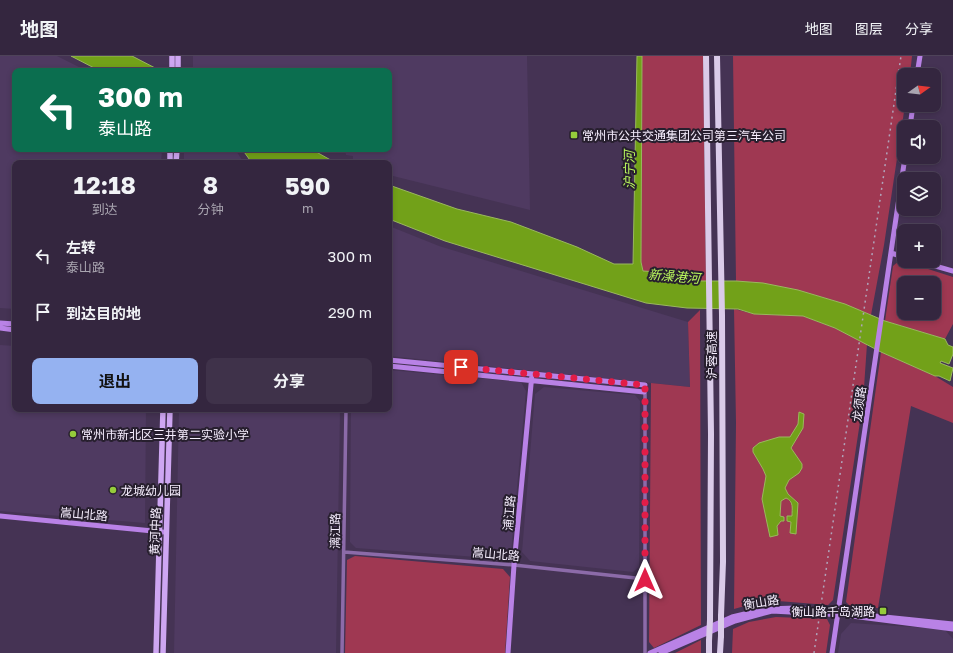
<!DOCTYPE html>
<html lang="zh">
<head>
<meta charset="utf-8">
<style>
  body { margin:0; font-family:"Golos Text","Noto Sans SC",sans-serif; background:#3f324a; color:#f1f3f6; height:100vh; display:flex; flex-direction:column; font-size:15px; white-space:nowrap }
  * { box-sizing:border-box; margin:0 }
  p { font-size:13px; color:#a9a5b0 }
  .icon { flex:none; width:22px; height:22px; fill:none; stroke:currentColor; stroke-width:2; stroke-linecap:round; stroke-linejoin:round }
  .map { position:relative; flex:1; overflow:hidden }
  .details { position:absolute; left:12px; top:104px; width:380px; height:252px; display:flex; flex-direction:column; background:#34263f; border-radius:8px; box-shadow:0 2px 6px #0003,0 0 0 1px #4e4359 }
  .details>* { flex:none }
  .banner { position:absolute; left:12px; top:12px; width:380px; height:84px; border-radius:8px; box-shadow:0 2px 6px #0003,0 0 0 1px #4e4359; background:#0b6e4f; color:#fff; overflow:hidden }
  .needle { width:26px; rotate:75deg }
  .fabs { position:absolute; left:897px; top:12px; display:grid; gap:8px }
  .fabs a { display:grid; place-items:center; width:44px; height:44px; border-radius:8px; background:#34263f; box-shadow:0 2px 6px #0003,0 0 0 1px #4e4359; font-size:20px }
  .pin { position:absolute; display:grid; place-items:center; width:34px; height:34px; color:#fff; margin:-17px; border-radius:8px; box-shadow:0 2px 6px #0006 }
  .me { position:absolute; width:44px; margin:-22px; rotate:0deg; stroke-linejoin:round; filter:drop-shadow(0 0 3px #0008) }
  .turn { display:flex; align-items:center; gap:14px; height:84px; padding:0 20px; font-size:18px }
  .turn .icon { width:52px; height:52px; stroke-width:2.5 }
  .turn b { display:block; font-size:28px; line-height:34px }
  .eta { display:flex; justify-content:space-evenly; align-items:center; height:68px; text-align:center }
  .eta b { font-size:24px; font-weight:700; line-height:28px }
  .primary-button { display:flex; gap:8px; margin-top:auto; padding:8px 20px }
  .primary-button a { flex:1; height:46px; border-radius:8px; background:#95b2f1; color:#111; font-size:16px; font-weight:700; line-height:46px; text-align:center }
  .primary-button a+a { background:#3f324a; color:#f1f3f6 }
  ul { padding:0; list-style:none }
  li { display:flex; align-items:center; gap:12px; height:56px; padding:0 20px }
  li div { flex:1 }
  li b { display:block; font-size:15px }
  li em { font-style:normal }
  header { display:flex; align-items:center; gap:24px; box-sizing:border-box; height:56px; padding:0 20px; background:#34263f; border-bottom:1px solid #4e4359 }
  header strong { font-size:19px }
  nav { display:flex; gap:22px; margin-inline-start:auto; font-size:14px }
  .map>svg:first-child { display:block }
  .built { fill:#4f3a61 }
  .green { fill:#9f3852; fill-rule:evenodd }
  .water { fill:#72a119; stroke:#9ab85e }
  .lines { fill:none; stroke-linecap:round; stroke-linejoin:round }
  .street { stroke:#8c6ba9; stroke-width:3.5 }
  .secondary { stroke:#b982e6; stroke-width:5 }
  .primary { stroke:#cea6f2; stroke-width:5.5 }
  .highway { stroke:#dacbe9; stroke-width:6 }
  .rail { stroke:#b0a4ba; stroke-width:1.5; stroke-dasharray:2 4; stroke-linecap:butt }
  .highway-bridge { stroke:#dacbe9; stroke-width:6 }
  .route { stroke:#e11d48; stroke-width:7; stroke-dasharray:0 12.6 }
  .poi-dot { fill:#95cc3b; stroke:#271f2e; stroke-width:1.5 }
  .labels { text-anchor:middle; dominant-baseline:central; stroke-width:4; stroke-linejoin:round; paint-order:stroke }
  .poi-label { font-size:12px; fill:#f6eefe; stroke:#271f2e; text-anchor:start }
  .street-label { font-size:12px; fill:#f6eefe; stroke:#271f2e }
  .water-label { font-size:13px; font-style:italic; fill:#bbf95e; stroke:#271f2e }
</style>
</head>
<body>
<header>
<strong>地图</strong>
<nav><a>地图</a><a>图层</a><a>分享</a></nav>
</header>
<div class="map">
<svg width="953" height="597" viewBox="0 0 953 597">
  <rect width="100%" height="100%" fill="#453354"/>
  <!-- built -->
  <path class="built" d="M0 0H57L87 15H15V93H162L161 107H15V253L0 252Z
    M193 0H527L530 154 389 119V107H353V100L346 99 345 93H389V15H193Z
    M184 93H235L244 107H184Z
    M389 170 439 190 688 266 690 331 389 300Z
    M0 289 15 290V353H146L145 467 0 455Z
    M389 314 521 326 526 335 511 497 504 503 356 492 350 486 351 353H389Z
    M544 331 635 339 640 345 639 511 633 516 530 505 522 496 535 338Z
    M179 353H340L336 597H174Z
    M851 567 944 573 953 583V597H838L841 578Z"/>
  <!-- green -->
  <path class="green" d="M642 0H703L706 225H696L658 216H643L641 206Z
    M733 0H912L910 19H904L905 49 884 189 871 259C828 240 783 229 736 225Z
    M900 204 953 221V268L945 283 885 265 893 210ZM904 227H934V257H904Z
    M734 253 754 258 803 260 835 272 867 288 863 346 833 544 828 549 778 545 759 546 734 553 736 367Z
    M700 254 701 569 654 592 649 586 651 327 690 331 688 266Z
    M881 296 935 320 953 331V367L911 350 878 552 850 550 846 546Z
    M355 500 503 513 510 521 505 597H345L347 504Z
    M776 561 827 563 830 569 826 597H732L733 573 749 566Z
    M701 584V597H675Z"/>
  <!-- water -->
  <path class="water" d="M71 0H132L161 15H100Z
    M637 0H642L641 206 643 215 658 216 696 225H736L763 227 798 234 845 248 885 265 945 283 948 289 953 291V298L949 308 941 305 940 307 953 312 950 325 939 320H935L881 296 835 272 803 260 754 258 738 253 687 252 646 247 445 185 389 163V129L457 153 511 166 577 191 614 208H633Z
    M242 93H311L336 107H252Z
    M799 356 804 358 803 372 791 392 802 408V412L799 417 789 424 785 432 788 438 798 447 796 478 790 477 791 466 787 465V460H792C792 453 794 445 786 442L781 445 780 460 784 461V465H781L777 470 778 479 770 481 762 443 766 420 763 413 753 396V392L759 387 779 381H790L798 368Z"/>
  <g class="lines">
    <!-- street -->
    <path class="street" d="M344 496 514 509 645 523
      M342 597 346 353
      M645 597V329"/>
    <!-- secondary -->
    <path class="secondary" d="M917 19 920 0
      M910 71 913 49
      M891 197 904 201
      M918 205 953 215
      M0 267 15 268
      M0 272 15 274
      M389 304 645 329
      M389 310 644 336
      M0 460 163 476
      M508 597 514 509 532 318
      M650 597 732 561 765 553 797 552 953 568
      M661 597 735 565 772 555 844 559 953 573
      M832 597 905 101"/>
    <!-- primary -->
    <path class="primary" d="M172 15V0
      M178 15V0
      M170 107V93
      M176 107 177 93
      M156 597 163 353
      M163 597 170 353"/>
    <!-- highway -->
    <path class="highway" d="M706 0 711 378 710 564
      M717 0 722 259 723 506 721 560
      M709 597V585
      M720 597 721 580"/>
    <!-- rail -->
    <path class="rail" d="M814 597 901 0"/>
    <!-- highway-bridge -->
    <path class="highway-bridge" d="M721 580V560
      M709 585 710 564"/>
  </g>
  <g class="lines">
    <!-- route -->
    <path class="route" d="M461 311 645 329V524"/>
  </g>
  <!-- markers -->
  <g class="poi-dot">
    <rect x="570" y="75" width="8" height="8" rx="2"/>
    <circle cx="73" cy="378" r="4"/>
    <circle cx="113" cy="434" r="4"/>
    <rect x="879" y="551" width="8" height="8" rx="2"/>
  </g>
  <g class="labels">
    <!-- poi labels -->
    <g class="poi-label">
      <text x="582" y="79">常州市公共交通集团公司第三汽车公司</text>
      <text x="81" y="378">常州市新北区三井第二实验小学</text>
      <text x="121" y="434">龙城幼儿园</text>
      <text x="875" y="555" text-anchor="end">衡山路千岛湖路</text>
    </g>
    <!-- street labels -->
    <g class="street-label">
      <text transform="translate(711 299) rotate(-90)">沪蓉高速</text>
      <text transform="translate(859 348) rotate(-82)">龙须路</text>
      <text transform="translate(509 457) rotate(-85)">浦江路</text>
      <text transform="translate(84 458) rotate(5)">嵩山北路</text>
      <text transform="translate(155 475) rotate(-88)">黄河中路</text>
      <text transform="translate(335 475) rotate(-89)">漓江路</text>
      <text transform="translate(496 498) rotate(5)">嵩山北路</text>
      <text transform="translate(761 546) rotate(-9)">衡山路</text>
    </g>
    <!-- water labels -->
    <g class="water-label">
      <text transform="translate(629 114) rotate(-90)">沪宁河</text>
      <text transform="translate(674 220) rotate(5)">新澡港河</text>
    </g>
  </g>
</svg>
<div class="fabs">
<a><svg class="needle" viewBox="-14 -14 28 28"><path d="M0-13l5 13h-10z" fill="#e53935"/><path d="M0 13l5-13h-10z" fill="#a9a5b0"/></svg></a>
<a><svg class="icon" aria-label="sound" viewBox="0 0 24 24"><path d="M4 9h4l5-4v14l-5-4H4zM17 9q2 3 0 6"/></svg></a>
<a><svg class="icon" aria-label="layers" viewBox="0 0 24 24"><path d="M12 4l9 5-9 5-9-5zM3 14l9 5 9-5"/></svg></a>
<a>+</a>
<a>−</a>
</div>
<div class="pin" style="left:461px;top:311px;background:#d93025"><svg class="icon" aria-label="arrive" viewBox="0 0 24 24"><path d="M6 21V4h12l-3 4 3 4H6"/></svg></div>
<svg class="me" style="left:645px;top:524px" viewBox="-20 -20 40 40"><path d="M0-17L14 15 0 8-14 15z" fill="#e11d48" stroke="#fff" stroke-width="4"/></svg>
<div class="banner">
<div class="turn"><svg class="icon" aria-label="left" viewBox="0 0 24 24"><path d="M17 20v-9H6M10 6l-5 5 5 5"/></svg><div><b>300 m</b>泰山路</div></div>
</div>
<section class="details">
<div class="eta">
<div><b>12:18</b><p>到达</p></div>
<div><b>8</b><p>分钟</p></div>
<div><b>590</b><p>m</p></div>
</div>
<ul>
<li><svg class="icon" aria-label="left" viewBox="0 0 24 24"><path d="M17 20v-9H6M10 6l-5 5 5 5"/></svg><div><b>左转</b><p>泰山路</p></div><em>300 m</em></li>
<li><svg class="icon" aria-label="arrive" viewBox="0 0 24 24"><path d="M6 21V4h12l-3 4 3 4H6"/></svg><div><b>到达目的地</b></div><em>290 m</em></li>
</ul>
<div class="primary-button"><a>退出</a><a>分享</a></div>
</section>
</div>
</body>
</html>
